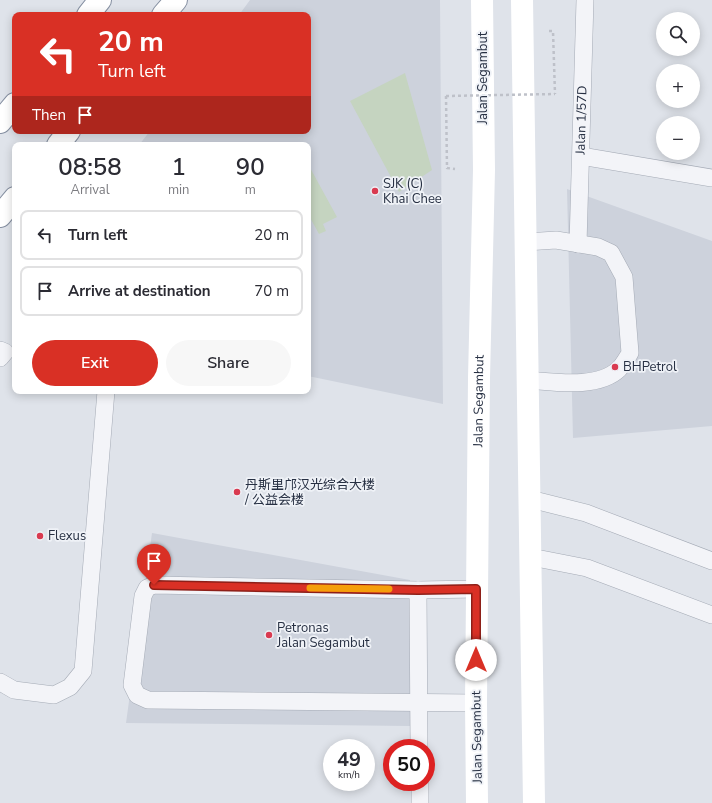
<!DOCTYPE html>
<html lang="en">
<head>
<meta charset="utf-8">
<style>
  body { margin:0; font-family:"Nunito Sans","Noto Sans SC",sans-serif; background:#f7f7f7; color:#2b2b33; height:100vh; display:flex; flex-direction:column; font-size:15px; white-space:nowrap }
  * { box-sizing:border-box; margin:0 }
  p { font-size:13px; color:#7c7c81 }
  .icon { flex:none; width:22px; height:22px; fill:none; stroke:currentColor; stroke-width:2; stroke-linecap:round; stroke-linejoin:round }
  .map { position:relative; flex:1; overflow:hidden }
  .details { position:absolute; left:12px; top:142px; width:299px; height:252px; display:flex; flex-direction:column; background:#fff; border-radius:8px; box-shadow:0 2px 10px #0003 }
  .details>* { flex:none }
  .hud { position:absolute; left:12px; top:12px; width:299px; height:122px; border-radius:8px; box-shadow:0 2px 10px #0003; background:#d93025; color:#fff; overflow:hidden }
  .controls { position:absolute; left:656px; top:12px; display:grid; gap:8px }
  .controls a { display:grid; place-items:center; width:44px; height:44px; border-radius:50%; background:#fff; box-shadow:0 2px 10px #0003; font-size:20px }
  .speed { position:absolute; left:323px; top:739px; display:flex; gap:8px; font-size:20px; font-weight:700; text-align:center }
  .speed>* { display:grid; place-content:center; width:52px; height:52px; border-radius:50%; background:#fff; box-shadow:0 2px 10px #0003; line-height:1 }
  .speed small { font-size:10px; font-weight:400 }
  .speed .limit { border:6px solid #d22; background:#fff; color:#111 }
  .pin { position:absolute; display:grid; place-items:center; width:34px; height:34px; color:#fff; margin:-41px -17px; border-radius:50% 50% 50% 0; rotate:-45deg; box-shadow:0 0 4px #0007 }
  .pin .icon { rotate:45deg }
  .me { position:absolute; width:44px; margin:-22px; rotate:0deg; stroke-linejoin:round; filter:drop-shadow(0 0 3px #0008) }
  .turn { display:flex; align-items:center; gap:14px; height:84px; padding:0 20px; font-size:18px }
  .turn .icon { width:52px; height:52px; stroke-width:2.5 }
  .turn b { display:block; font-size:28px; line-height:34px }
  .then { display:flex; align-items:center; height:38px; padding:0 20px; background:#0003; gap:8px; font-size:15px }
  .eta { display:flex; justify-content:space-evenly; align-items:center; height:68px; text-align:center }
  .eta b { font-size:24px; font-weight:600; line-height:28px }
  .action { display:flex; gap:8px; margin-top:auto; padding:8px 20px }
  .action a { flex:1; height:46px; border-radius:24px; background:#d93025; color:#fff; font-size:16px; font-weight:600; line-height:46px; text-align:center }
  .action a+a { background:#f7f7f7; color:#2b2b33 }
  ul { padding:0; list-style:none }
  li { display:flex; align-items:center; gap:12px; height:50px; margin:0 8px 6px; padding:0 12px; border:2px solid #e1e1e2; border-radius:8px }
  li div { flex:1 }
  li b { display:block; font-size:15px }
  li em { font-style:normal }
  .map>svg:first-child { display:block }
  .built { fill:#cdd2dc }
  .green { fill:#c5d4c0 }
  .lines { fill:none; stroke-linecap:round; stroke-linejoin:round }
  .service-casing { stroke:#a4aab5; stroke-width:18 }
  .trunk-casing { stroke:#8690a2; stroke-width:24 }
  .path { stroke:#bec1c9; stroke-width:2.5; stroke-dasharray:3 3; stroke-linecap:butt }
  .service { stroke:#f3f4f8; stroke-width:17 }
  .secondary { stroke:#fff; stroke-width:22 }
  .trunk { stroke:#fff; stroke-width:22 }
  .path-bridge { stroke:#bec1c9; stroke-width:2.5; stroke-dasharray:3 3; stroke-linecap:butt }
  .route-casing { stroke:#8d1f18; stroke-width:10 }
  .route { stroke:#d93025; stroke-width:7 }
  .slow { stroke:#f59e0b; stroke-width:7 }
  .poi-dot { fill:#d93a50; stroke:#eff2f7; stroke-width:1.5 }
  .labels { text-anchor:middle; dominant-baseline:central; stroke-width:3.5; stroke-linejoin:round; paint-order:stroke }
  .street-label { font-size:13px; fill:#273043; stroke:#eff2f7 }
  .poi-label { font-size:13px; fill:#273043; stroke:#eff2f7; text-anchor:start }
</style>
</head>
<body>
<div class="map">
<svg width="712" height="803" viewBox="0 0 712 803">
  <rect width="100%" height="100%" fill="#dfe3ea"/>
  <!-- built -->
  <path class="built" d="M250 0H440L443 404 308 376V145H139L150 131H308V15H239Z
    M567 189 712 241V426L573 438Z
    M152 533 410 580V726L126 723Z"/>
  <!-- green -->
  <path class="green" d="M405 73 432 170 399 192 350 101Z
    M308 164 337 217 323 224 326 231 319 234 308 214Z"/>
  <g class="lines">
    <defs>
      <g id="service">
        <path d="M581 156 712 178"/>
        <path d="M526 242 556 240 598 247 611 253 624 277 630 353C627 358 623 365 619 369 598 389 555 382 528 380"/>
        <path id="s1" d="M578 244 585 0"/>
        <path d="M0 350 5 352 0 358"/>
        <path d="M530 499 586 513 712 561"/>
        <path d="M531 557 587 568 712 615"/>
        <path d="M418 590 419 748"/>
        <path d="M0 682 14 690 54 695 70 687 83 671 106 391"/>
        <path d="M476 703 148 700 137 695 132 685 143 596 147 588 154 585 418 590 477 589"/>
        <path d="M420 782V803"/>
      </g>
      <path id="trunk" d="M88 15 100 0
        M163 15 176 0
        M0 122 15 104
        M58 145 69 131
        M0 216 15 198"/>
    </defs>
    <!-- service casing -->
    <use href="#service" class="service-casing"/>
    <!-- trunk casing -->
    <use href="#trunk" class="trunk-casing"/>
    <!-- path -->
    <path class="path" d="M549 31H553L555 94
      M446 96 447 168 455 169"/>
    <!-- service -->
    <use href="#service" class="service"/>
    <!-- secondary -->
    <g class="secondary">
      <path d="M522 0 534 803"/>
      <path id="s2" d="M477 803 476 703 479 378 484 170 482 0"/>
    </g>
    <!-- trunk -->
    <use href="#trunk" class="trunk"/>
    <!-- path-bridge -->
    <path class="path-bridge" d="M446 96 555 94"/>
  </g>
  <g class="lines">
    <defs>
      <path id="route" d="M154 585 418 590 476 589V660"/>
    </defs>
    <!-- route casing -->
    <use href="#route" class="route-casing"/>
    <!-- route -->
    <use href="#route" class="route"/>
    <!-- slow -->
    <path class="slow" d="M310 588 389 589"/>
  </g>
  <!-- markers -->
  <g class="poi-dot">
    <circle cx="375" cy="191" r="4"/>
    <circle cx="615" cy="367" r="4"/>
    <circle cx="237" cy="492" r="4"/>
    <circle cx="40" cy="536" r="4"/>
    <circle cx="269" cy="635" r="4"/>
  </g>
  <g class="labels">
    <!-- street labels -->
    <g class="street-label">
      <text transform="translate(483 78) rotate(-90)">Jalan Segambut</text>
      <text stroke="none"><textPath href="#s1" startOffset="124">Jalan 1/57D</textPath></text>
      <text stroke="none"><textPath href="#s2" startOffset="402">Jalan Segambut</textPath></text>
      <text transform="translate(477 737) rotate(-91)">Jalan Segambut</text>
    </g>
    <!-- poi labels -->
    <g class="poi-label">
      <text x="383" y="184">SJK (C)<tspan x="383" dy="15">Khai Chee</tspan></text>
      <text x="623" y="367">BHPetrol</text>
      <text x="245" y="485">丹斯里邝汉光综合大楼<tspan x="245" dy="15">/ 公益会楼</tspan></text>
      <text x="48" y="536">Flexus</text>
      <text x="277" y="628">Petronas<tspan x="277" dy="15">Jalan Segambut</tspan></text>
    </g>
  </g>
</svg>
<div class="controls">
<a><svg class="icon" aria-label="search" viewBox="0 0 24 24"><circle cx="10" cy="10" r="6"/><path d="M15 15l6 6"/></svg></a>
<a>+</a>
<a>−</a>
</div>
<div class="speed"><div>49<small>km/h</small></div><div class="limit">50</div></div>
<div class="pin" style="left:154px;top:585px;background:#d93025"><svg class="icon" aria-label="arrive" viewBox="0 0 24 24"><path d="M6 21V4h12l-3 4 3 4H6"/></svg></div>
<svg class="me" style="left:476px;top:660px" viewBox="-20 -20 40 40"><circle r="19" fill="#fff"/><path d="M0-13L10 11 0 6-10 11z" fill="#d93025"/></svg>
<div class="hud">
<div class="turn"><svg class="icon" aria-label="left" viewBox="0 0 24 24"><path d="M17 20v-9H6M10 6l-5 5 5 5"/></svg><div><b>20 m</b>Turn left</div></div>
<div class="then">Then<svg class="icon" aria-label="arrive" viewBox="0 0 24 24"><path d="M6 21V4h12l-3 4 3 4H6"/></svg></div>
</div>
<section class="details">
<div class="eta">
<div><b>08:58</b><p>Arrival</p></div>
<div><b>1</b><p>min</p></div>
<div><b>90</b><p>m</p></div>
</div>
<ul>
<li><svg class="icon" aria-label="left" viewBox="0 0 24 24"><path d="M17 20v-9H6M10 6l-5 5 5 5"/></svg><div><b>Turn left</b></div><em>20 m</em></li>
<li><svg class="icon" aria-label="arrive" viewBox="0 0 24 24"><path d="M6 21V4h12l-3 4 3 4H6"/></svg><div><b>Arrive at destination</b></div><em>70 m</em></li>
</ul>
<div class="action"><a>Exit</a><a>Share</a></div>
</section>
</div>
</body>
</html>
